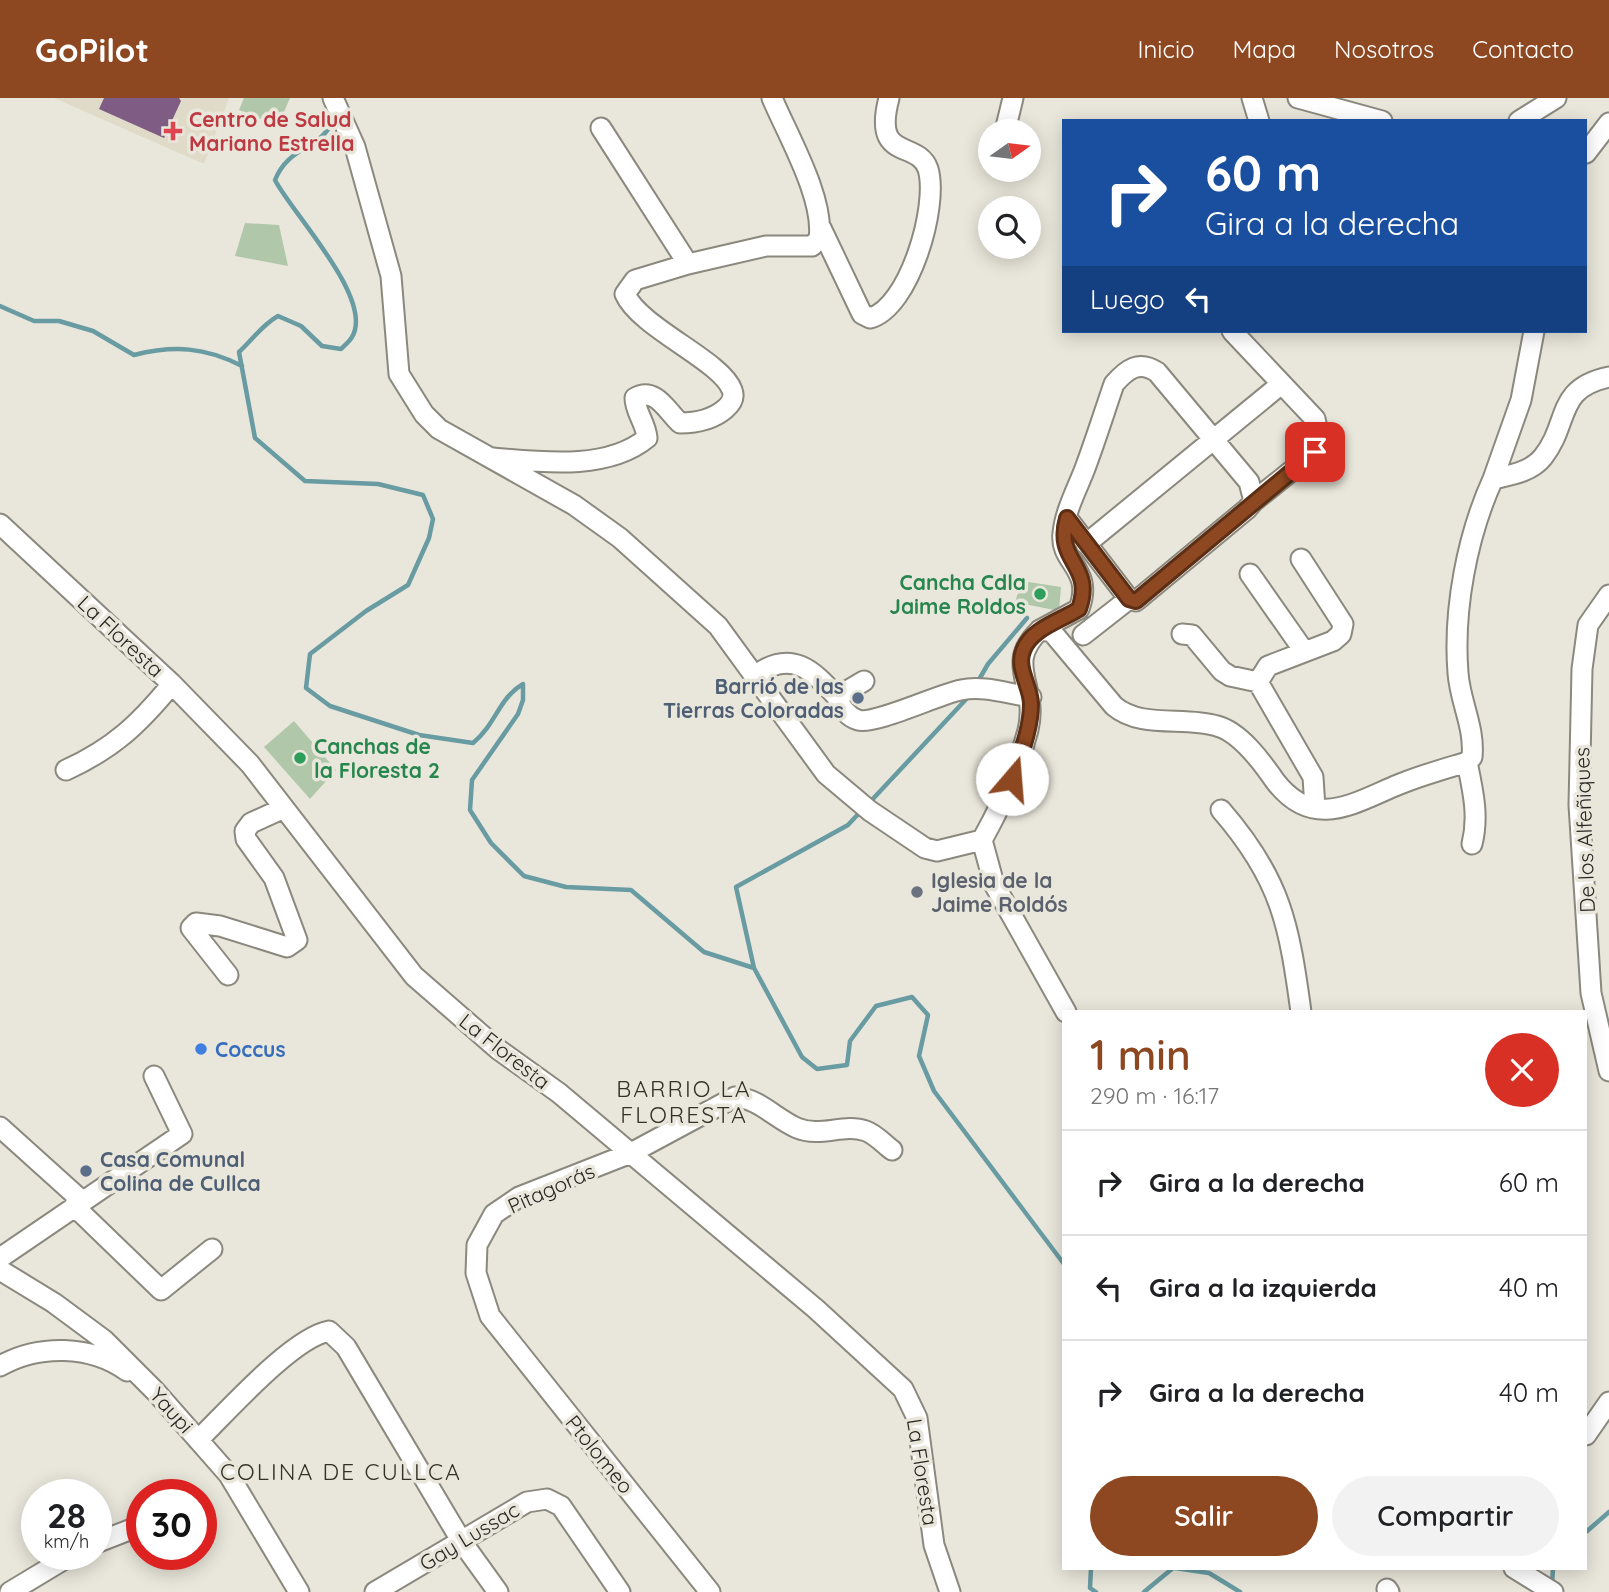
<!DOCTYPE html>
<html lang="es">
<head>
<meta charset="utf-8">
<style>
  body { margin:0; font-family:Quicksand,sans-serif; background:#f2f2f2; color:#202124; height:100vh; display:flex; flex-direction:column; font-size:26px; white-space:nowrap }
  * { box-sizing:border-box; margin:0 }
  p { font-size:23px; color:#757577 }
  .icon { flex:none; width:38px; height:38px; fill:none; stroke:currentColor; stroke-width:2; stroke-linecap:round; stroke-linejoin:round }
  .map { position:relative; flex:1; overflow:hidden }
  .details { position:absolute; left:1062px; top:912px; width:525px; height:560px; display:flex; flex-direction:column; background:#fff; border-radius:0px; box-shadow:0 4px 18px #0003 }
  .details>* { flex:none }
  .top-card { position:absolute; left:1062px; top:21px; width:525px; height:214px; border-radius:0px; box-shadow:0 4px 18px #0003; background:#1a4fa0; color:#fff; overflow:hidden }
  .needle { width:46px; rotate:76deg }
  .controls { position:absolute; left:978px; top:21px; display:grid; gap:14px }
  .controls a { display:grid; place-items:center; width:63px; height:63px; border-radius:50%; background:#fff; box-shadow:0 4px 18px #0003; font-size:35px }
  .speed { position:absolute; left:21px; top:1381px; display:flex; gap:14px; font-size:35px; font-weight:700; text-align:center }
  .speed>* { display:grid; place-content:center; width:91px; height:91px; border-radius:50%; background:#fff; box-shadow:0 4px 18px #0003; line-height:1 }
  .speed small { font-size:18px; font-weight:400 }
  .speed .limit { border:10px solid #d22; background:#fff; color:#111 }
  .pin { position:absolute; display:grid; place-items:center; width:60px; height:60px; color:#fff; margin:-30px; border-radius:14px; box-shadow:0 4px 10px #0006 }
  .me { position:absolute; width:77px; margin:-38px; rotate:18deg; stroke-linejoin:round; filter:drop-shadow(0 0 5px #0008) }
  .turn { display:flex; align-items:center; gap:24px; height:147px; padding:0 28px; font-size:32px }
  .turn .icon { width:91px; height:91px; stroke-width:2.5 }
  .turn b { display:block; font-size:49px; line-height:60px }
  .then { display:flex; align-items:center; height:66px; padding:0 28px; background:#0003; gap:14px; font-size:26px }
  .round { display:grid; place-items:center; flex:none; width:74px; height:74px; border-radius:37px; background:#f2f2f2 }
  .overview { display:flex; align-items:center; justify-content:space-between; height:119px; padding:0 28px }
  h1 { font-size:42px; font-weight:600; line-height:52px; color:#8e4821 }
  .cta { display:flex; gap:14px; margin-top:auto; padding:14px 28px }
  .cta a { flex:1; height:80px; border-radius:42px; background:#8e4821; color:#fff; font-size:28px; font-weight:600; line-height:80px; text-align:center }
  .cta a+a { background:#f2f2f2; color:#202124 }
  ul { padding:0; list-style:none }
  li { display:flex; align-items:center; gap:21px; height:105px; padding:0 28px; border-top:2px solid #e0e0e0 }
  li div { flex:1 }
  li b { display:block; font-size:26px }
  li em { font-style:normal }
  header { display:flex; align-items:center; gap:42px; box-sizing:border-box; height:98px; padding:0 35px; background:#8e4821; color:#fff }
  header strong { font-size:33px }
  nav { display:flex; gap:38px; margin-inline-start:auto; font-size:24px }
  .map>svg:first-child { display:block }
  .built { fill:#e0dbc9 }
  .green { fill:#b1c7aa }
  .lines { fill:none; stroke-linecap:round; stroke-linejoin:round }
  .stream { stroke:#689ba2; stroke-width:4.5 }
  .building { fill:#7f5c84 }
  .minor-casing { stroke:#8b887e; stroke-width:23 }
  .minor { stroke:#fff; stroke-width:19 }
  .route-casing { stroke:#5c2f15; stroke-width:18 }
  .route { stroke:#8e4821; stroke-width:12 }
  .health-dot { fill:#e0444e; stroke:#e9e7db; stroke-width:2.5 }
  .leisure-dot { fill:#2e9e5b; stroke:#e9e7db; stroke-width:2.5 }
  .service-dot { fill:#5c6f8a; stroke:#e9e7db; stroke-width:2.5 }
  .worship-dot { fill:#6b7280; stroke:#e9e7db; stroke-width:2.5 }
  .shop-dot { fill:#3f7fe0; stroke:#e9e7db; stroke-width:2.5 }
  .labels { text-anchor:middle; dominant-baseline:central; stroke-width:7; stroke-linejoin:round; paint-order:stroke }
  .health-label { font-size:21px; font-weight:bold; fill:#be3a42; stroke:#e9e7db; text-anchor:start }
  .leisure-label { font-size:21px; font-weight:bold; fill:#27864d; stroke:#e9e7db; text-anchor:end }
  .street-label { font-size:21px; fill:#272622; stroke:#e9e7db }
  .service-label { font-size:21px; font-weight:bold; fill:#4e5e75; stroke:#e9e7db; text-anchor:end }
  .worship-label { font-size:21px; font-weight:bold; fill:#5b616d; stroke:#e9e7db; text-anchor:start }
  .shop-label { font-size:21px; font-weight:bold; fill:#366cbe; stroke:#e9e7db; text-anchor:start }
  .neighbourhood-label { font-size:23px; letter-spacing:2px; fill:#333128; stroke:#e9e7db }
</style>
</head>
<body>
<header>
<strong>GoPilot</strong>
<nav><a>Inicio</a><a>Mapa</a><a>Nosotros</a><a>Contacto</a></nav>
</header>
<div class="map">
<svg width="1609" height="1494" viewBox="0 0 1609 1494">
  <rect width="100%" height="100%" fill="#e9e7db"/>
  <!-- built -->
  <path class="built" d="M54 0H229L204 66Z"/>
  <!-- green -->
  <path class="green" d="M244 0H290L278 28 239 12Z
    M245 125 279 127 288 168 235 158Z
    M1022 483 1061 489 1059 513 1015 504Z
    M294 623 336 672 310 701 264 649Z"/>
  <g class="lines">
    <!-- stream -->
    <path class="stream" d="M335 20C320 53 289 47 275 82 291 114 375 201 352 239 350 243 344 248 341 251L322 248 301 228 278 218C262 227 253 241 239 254L255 340 305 383 378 386 423 397 433 421 429 440 408 487 366 513 310 556 306 590 330 608 419 637 473 645C497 625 498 601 523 586V602L518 616 472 682 470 712 491 745 524 778 566 789 631 792 704 854 754 870
      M0 208 34 223H59L93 233 134 257C174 247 205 249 242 268
      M977 585 988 566 1027 520
      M870 704 971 596
      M861 713 848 727 736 789 754 870 802 959 817 971 847 967 850 943 876 908 912 899 928 917 919 958 934 993 1064 1166
      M1586 1434 1609 1414
      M1091 1470 1090 1490 1096 1494
      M1175 1470 1209 1475 1240 1494
      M1552 1487 1553 1470
      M1144 1494 1173 1470"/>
  </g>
  <!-- building -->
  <path class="building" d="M104 0H179L181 3 164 40 99 11Z"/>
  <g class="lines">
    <defs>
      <path id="minor" d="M333 0 355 49 391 178 399 276 424 316 439 331 574 407 620 440 718 528 826 676 870 713 925 750 937 753 982 742
        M1252 0 1259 23
        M1298 0 1382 23
        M1519 23 1556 0
        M601 30 688 166
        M1005 33 1013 0
        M1586 55 1609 25
        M821 130 862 216 870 220C909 210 939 108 928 71 918 41 872 65 889 0
        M1232 233 1315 321 1319 338 1315 354 1254 403
        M1534 233 1521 302 1493 381C1511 377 1531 374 1543 359 1570 325 1555 290 1609 279
        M493 360C540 364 607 373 647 340 646 325 635 314 635 300 655 288 667 313 680 325 697 325 712 322 725 311 731 306 735 300 732 292 722 263 640 230 625 196L635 182 688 166 766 148H812L819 141C825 101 788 38 772 0
        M0 426 172 586 250 666 414 878 499 952 559 995 816 1211 903 1291 917 1320 934 1447 950 1494
        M1086 446 1274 292
        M1301 461 1343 526 1341 536 1333 543 1268 568 1258 584 1313 679 1315 710
        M1250 476 1304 553
        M1609 497 1588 527 1582 571 1579 707 1591 895 1609 973
        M1040 532 1079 511C1094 470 1059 465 1063 435 1065 414 1076 393 1084 373 1095 344 1104 315 1114 286 1127 271 1139 262 1157 274L1249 384 1254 403 1247 411 1136 503 1129 501 1067 420
        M1182 536 1192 537 1222 573 1230 578 1258 584
        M1083 537 1129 501
        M756 577C791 551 813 572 837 599
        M864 583 837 599C840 609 848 619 858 622 875 627 939 596 961 592 984 587 1008 596 1031 599
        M1467 664C1473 693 1479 718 1472 746
        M66 672C114 650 139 626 172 586
        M1221 712C1281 781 1289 826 1301 914
        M228 877 191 830 196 825 220 828 287 849 297 842 274 780 246 741 245 733 251 725 284 710
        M1066 914 994 786 982 742C1001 708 1018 671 1028 632 1039 587 1003 567 1040 532L1052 534 1114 608C1141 631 1184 618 1217 628 1240 634 1262 664 1275 683 1314 734 1355 704 1400 686 1422 677 1444 671 1467 664L1472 659C1475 629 1460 604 1458 575 1453 512 1467 438 1493 381
        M0 1029 81 1102
        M74 1108 161 1192 212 1151
        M0 1160 182 1036 154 978
        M0 1172 54 1205 104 1242 156 1294 229 1377 299 1494
        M0 1268C39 1246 91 1247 127 1273
        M1586 1337 1609 1304
        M198 1342C227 1314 292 1240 329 1233L346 1249 462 1444 498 1494
        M96 1445 142 1427
        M1514 1470 1553 1494
        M1387 1491 1389 1494
        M10 1494 73 1456
        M375 1494 527 1404 547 1401 561 1408 620 1494
        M710 1494 490 1218 476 1175 477 1147 494 1116 519 1099 631 1055 735 999C758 1000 776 1021 797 1030 821 1040 843 1025 866 1033 875 1036 884 1046 892 1052"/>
    </defs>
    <!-- minor casing -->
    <use href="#minor" class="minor-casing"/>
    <!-- minor -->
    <use href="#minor" class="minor"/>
  </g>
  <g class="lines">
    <defs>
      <path id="route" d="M1012 681C1020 657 1031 632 1031 606 1031 589 1016 570 1023 553 1030 531 1062 522 1079 511 1095 466 1054 465 1067 420L1129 501 1136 503 1315 354"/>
    </defs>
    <!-- route casing -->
    <use href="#route" class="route-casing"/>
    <!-- route -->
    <use href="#route" class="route"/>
  </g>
  <!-- markers -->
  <path class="health-dot" d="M169.5 22.5h7v7h7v7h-7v7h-7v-7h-7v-7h7z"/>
  <g class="leisure-dot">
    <circle cx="1040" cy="496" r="7"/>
    <circle cx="300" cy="660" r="7"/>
  </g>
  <g class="service-dot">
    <circle cx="858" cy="600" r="7"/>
    <circle cx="86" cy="1073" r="7"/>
  </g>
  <circle class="worship-dot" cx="917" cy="794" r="7"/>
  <circle class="shop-dot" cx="201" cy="951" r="7"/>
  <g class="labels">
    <!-- health labels -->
    <g class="health-label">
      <text x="189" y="21">Centro de Salud<tspan x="189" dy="24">Mariano Estrella</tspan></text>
    </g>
    <!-- leisure labels -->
    <g class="leisure-label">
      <text x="1026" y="484">Cancha Cdla<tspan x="1026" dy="24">Jaime Roldos</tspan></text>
      <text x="314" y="648" text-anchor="start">Canchas de<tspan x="314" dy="24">la Floresta 2</tspan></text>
    </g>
    <!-- street labels -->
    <g class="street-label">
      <text transform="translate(121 538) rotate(43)">La Floresta</text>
      <text transform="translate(1584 732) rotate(-92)">De los Alfeñiques</text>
      <text transform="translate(505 953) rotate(38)">La Floresta</text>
      <text transform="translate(551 1090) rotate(-24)">Pitagorás</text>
      <text transform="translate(172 1312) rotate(48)">Yaupi</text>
      <text transform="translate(600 1356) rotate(51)">Ptolomeo</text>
      <text transform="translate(923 1374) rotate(81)">La Floresta</text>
      <text transform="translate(469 1438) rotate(-31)">Gay Lussac</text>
    </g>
    <!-- service labels -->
    <g class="service-label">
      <text x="844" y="588">Barrió de las<tspan x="844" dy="24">Tierras Coloradas</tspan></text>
      <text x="100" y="1061" text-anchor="start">Casa Comunal<tspan x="100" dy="24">Colina de Cullca</tspan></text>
    </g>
    <!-- worship labels -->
    <g class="worship-label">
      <text x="931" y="782">Iglesia de la<tspan x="931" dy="24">Jaime Roldós</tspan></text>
    </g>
    <!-- shop labels -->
    <g class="shop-label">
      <text x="215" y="951">Coccus</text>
    </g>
    <!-- neighbourhood labels -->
    <g class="neighbourhood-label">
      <text x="684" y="990">BARRIO LA<tspan x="684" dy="26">FLORESTA</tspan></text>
      <text x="341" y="1373">COLINA DE CULLCA</text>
    </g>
  </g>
</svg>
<div class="controls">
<a><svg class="needle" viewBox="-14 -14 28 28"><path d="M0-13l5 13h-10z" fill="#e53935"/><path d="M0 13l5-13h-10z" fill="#757577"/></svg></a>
<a><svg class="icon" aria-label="search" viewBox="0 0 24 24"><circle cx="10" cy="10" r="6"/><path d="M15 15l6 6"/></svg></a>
</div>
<div class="speed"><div>28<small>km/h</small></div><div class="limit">30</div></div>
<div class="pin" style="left:1315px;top:354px;background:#d93025"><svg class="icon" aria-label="arrive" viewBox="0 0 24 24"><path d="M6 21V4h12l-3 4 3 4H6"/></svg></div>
<svg class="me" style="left:1012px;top:681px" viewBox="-20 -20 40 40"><circle r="19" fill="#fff"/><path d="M0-13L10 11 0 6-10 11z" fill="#8e4821"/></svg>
<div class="top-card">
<div class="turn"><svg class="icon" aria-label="right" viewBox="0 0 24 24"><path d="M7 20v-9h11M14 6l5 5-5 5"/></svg><div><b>60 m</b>Gira a la derecha</div></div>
<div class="then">Luego<svg class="icon" aria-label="left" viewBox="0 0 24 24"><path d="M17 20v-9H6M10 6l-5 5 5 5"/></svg></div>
</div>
<section class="details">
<div class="overview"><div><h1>1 min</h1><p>290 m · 16:17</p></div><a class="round" style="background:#d93025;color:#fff"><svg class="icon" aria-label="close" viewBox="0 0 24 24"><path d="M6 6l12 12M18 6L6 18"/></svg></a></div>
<ul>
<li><svg class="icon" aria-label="right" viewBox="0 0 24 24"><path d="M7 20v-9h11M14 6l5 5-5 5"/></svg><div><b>Gira a la derecha</b></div><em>60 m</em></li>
<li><svg class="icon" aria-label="left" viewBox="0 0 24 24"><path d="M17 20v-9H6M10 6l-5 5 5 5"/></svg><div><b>Gira a la izquierda</b></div><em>40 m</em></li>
<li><svg class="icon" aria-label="right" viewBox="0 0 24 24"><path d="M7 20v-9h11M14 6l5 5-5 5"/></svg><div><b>Gira a la derecha</b></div><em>40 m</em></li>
</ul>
<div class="cta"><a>Salir</a><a>Compartir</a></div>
</section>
</div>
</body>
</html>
